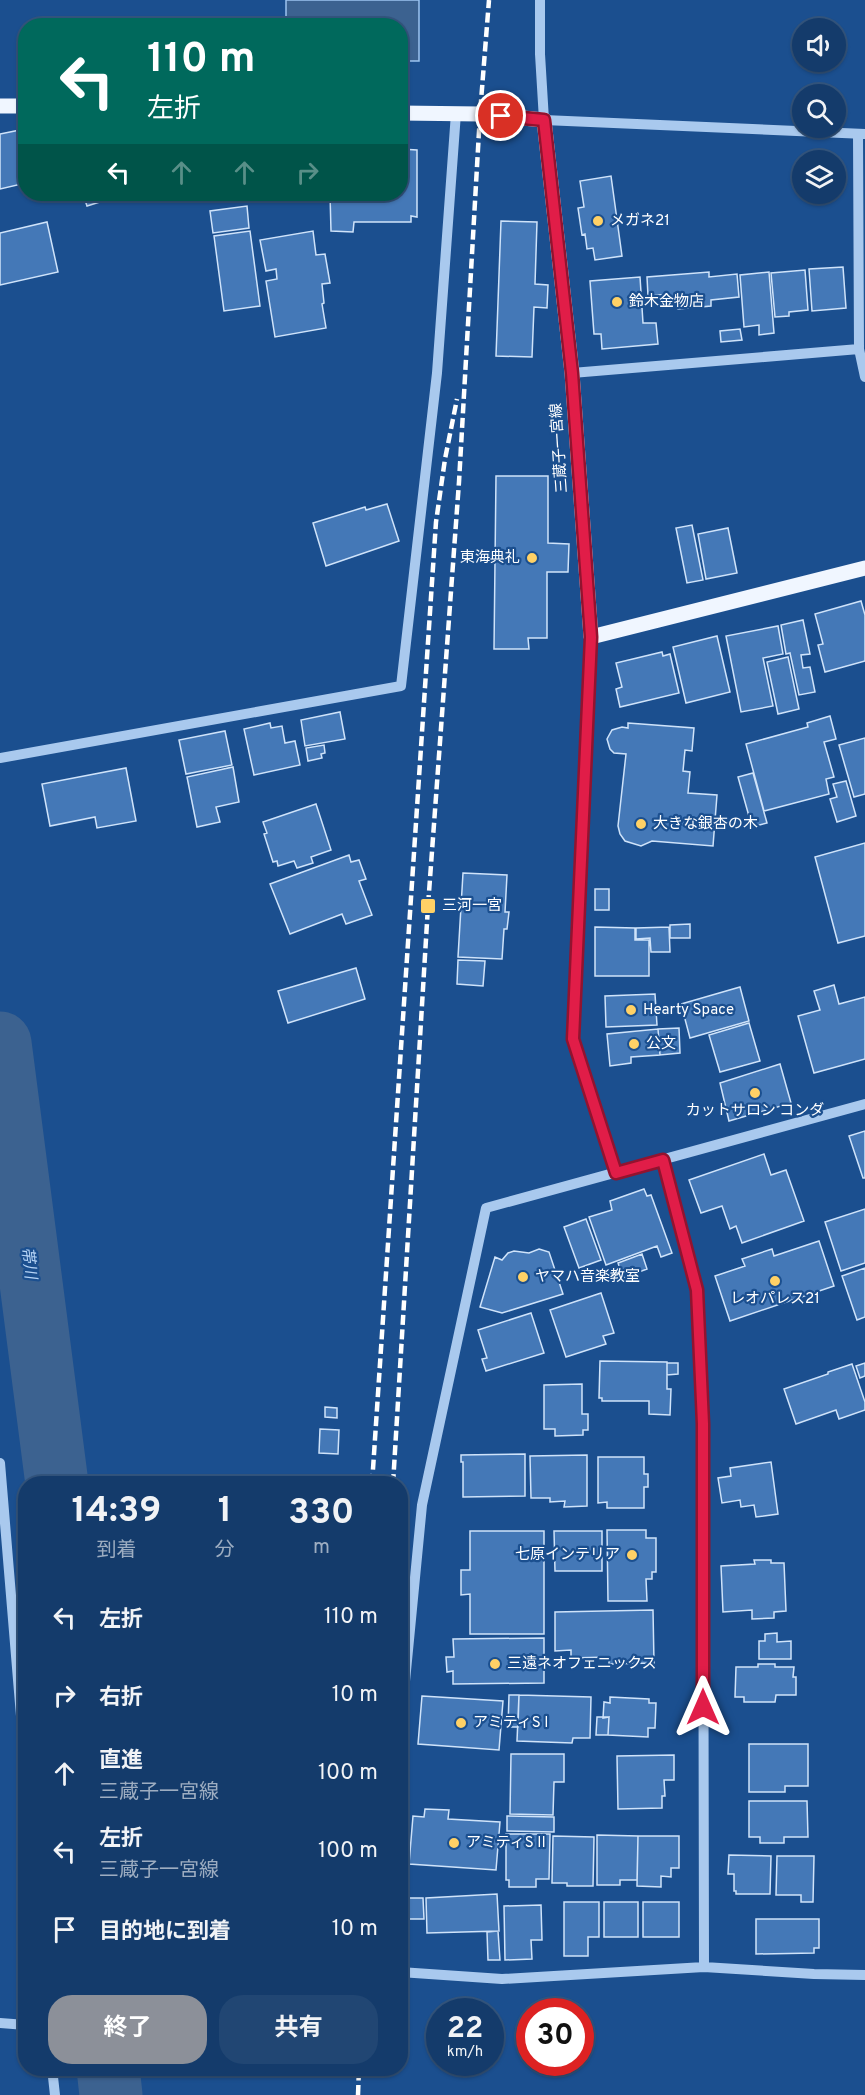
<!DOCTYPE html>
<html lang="ja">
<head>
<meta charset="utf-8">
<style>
  body { margin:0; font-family:Overpass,"Noto Sans JP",sans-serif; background:#214673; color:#f1f3f6; height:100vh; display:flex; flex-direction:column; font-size:22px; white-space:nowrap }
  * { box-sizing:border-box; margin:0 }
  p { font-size:20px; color:#9dadc1 }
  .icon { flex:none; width:33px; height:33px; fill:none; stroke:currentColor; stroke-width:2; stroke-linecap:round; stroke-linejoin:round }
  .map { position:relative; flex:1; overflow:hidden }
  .drawer { position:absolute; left:18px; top:1476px; width:390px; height:600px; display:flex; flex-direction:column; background:#143b6b; border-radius:24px; box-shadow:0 2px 4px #0004,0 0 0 2px #33557e }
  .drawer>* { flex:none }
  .banner { position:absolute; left:18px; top:18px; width:390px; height:183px; border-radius:24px; box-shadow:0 2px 4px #0004,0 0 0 2px #33557e; background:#00695c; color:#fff; overflow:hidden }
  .fabs { position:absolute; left:792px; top:18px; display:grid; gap:12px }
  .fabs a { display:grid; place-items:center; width:54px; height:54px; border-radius:50%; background:#143b6b; box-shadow:0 2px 4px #0004,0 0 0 2px #33557e; font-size:30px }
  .speed { position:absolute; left:426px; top:1998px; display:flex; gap:12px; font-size:30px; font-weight:700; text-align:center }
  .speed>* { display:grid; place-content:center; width:78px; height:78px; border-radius:50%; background:#143b6b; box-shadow:0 2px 4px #0004,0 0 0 2px #33557e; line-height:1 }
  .speed small { font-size:15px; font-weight:400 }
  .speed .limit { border:9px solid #d22; background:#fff; color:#111 }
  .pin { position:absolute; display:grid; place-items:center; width:51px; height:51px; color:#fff; margin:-26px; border:3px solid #fff; border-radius:50%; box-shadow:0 2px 6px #0007 }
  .me { position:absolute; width:66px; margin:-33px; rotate:0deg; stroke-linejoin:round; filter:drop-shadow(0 0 4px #0008) }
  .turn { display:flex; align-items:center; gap:21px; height:126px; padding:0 30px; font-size:27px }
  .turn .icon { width:78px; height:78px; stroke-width:2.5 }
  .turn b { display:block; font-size:42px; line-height:51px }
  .lanes { display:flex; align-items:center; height:57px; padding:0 30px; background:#0003; justify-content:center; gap:30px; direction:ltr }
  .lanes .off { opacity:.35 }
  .eta { display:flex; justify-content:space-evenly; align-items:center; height:102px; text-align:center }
  .eta b { font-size:36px; font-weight:700; line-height:42px }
  .cta { display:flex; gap:12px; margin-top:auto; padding:12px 30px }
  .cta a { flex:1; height:69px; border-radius:24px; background:#8c9099; color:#fff; font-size:24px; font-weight:700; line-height:69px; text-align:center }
  .cta a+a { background:#214673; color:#f1f3f6 }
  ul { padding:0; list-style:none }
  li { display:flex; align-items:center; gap:18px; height:78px; padding:0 30px }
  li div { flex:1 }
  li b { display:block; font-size:22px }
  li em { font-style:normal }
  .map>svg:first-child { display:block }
  .water { fill:#3c6290; stroke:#9cc4f0; stroke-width:1.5 }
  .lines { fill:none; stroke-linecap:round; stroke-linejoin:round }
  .river { stroke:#3c6290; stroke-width:63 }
  .building { fill:#4478b7; stroke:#cfe3fa; stroke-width:1.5 }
  .minor { stroke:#a9c9ee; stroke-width:10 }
  .major { stroke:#f0f6ff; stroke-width:15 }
  .rail { stroke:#fff; stroke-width:4.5; stroke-dasharray:10 4.5; stroke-linecap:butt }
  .route-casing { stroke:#92132f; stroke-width:15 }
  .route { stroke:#e11d48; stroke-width:10 }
  .poi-dot { fill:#ffd166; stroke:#1b4f8f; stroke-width:2 }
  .labels { text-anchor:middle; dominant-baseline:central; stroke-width:4.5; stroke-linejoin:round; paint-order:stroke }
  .poi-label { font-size:15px; fill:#fff; stroke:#1b4f8f; text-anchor:start }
  .street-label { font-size:15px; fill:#fff; stroke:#1b4f8f }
  .water-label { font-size:16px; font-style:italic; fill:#b5d3f5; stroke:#1b4f8f }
</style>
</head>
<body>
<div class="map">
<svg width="865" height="2095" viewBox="0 0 865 2095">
  <rect width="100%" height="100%" fill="#1b4f8f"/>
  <!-- water -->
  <path class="water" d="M286 0H419V61H401L400 26 286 25Z"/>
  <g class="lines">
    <!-- river -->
    <path class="river" d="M0 1043 57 1484
      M108 2068 111 2095"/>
  </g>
  <!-- building -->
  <path class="building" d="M25 129 26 183 0 189V134Z
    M400 149 417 150V217L411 216V222H354L353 232 331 231 330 194H400Z
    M611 176 622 256 595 260 593 248 587 249 585 234 582 235 578 208 584 207 580 181Z
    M83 194H101L103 201 87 206Z
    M203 194H248V196H203Z
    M247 206 249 228 213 233 210 211Z
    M501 221 537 222 535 284 548 285 547 308 534 307 532 357 496 356Z
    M47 222 58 272 0 285V233Z
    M250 231 260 306 224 311 214 236Z
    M313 231 316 255 325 254 330 283 322 284 324 303 322 304 326 328 275 337 266 281 277 279 276 269 266 271 260 240Z
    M843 267 846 308 812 311 809 269Z
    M805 270 808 310 789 312V316L775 317 771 273Z
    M709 272V277L737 274 739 297 711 300V306L678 309 677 305H670L669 294 648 296 647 277Z
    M769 272 774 333 759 335V325L744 327 740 275Z
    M640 277 643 323H656L658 344 602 349 601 334H594L590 281Z
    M740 329 742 340 721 342 720 331Z
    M496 476H548V543L569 544 568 572H547V638H528L529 649H494Z
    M387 504 399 541 326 566 313 523 365 507 366 510Z
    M692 525 703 580 687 583 676 528Z
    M728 528 737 573 706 579 698 534Z
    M861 601 865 615V661L825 672 818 645 823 644 815 614Z
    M803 620 810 654 801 655 803 668 810 667 815 692 799 695 790 653 786 654 781 625Z
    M778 626 783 654 763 658 773 706 741 712 726 636Z
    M717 636 730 692 686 703 673 647Z
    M662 652 663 656 670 654 679 693 620 707 616 689 622 687 616 663Z
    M788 657 799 709 778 714 767 662Z
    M340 712 345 739 305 746 301 720Z
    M830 716 836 739 824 742 834 777 826 779 829 794 764 811 746 744 808 727 807 723Z
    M270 723 271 728 282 726 285 743 295 741 300 765 254 775 244 729Z
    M628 723 694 728 692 751 685 750 683 771 690 772 688 793 717 795 713 846 652 841 641 846 625 841 620 834 618 826 626 754 614 753 610 749 607 739 612 730 622 727 628 728Z
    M225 731 232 765 186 774 179 740Z
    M865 738V794L854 797 839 745Z
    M324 745 325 753 321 754 322 758 308 761 306 748Z
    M233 767 239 802 216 807 220 822 197 827 187 777Z
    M126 768 136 821 97 828 95 817 50 826 42 784Z
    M753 773 767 823 752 827 738 777Z
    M846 781 856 816 837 822 830 799 837 797 833 784Z
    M316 804 331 850 311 857 313 863 297 868 294 861 278 866 277 861 273 862 264 834 267 833 263 822Z
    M865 843V936L838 943 815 857Z
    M349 855 351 862 359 860 366 879 359 881 372 915 346 924 342 914 290 934 270 884Z
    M463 873 507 875 505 912H509L507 929H504L502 959 458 957Z
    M595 889H609V910H595Z
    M690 924V938H670V925Z
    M595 927 635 928V940H649V976H595Z
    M669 927 670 952H651L650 938 636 939V928Z
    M458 960 485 961 483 986 457 984Z
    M356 968 365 999 288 1023 278 991Z
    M834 985 839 1004 865 997V1059L814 1073 798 1016 820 1010 814 991Z
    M740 987 749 1021 690 1038 681 1004Z
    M655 994 657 1025 606 1027 605 996Z
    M749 1023 760 1061 720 1072 709 1035Z
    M679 1028 680 1053 660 1055 658 1029Z
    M658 1029 660 1055 631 1057V1063L610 1066 607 1034Z
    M780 1064 791 1103 729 1121 720 1083Z
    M865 1131V1178H863L849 1136Z
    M764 1154 771 1175 786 1170 804 1221 742 1243 736 1226 730 1229 722 1206 701 1213 689 1180Z
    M644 1189 647 1196 651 1195 672 1253 661 1257 657 1246 606 1265 589 1217 612 1210 610 1201Z
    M865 1209V1263L841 1271 825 1222Z
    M586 1219 601 1260 579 1268 564 1227Z
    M819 1241 834 1286 730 1321 715 1276 745 1266 742 1259 772 1249 774 1256Z
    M539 1249 549 1252 563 1294 502 1313 480 1307 495 1257 502 1260 508 1253 514 1251 529 1253Z
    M642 1254 647 1269 623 1278 618 1263Z
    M865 1268V1317L857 1320 842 1276Z
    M601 1293 614 1333 603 1336 606 1344 566 1357 550 1310Z
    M531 1313 544 1353 486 1371 482 1359 487 1358 478 1330Z
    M600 1361 667 1362V1389H671L670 1415 649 1414V1401H602V1398H599Z
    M667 1363H678V1374L667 1375Z
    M865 1363V1376L860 1378 856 1366Z
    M852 1364 865 1402V1410L839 1419 836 1410 796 1424 784 1389 828 1374V1372Z
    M582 1384V1414H588V1430H583V1435L555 1436V1429H544V1385Z
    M325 1407 337 1408V1418L325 1417Z
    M320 1429 339 1430 338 1454 319 1453Z
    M525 1454V1496L463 1497V1462H461V1455Z
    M587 1455V1506L564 1507 565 1501 550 1502V1498H531L530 1456Z
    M598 1457H644V1474H648V1487H644V1508H607V1502L598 1503Z
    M771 1462 778 1514 756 1517 754 1505 741 1507 740 1500 722 1503 718 1478 731 1476 730 1468Z
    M607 1530H646V1538H656V1572H652V1579H646L647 1601H608Z
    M470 1531H544V1634H470V1594L461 1595V1570H470Z
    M554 1531H602V1571H555Z
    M754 1560H771V1563H784L786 1611 774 1612V1618L752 1619V1610L723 1612 721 1566 755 1564Z
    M653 1610 654 1663 609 1664V1657L571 1658V1650L555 1651V1612Z
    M777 1633V1642L791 1641V1659H759V1641H765V1634Z
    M544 1638V1683L453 1684V1671L447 1672 446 1657H454L453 1639Z
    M758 1664H775V1667H794L793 1677H796V1695H776L775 1702H744V1697H735L736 1667H758Z
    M509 1695H519L518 1727H508Z
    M519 1695 591 1697 590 1738H573L572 1743 517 1741Z
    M422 1696 503 1701 499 1750 418 1744Z
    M610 1697 649 1699V1703H656L655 1728H648V1737L608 1735 609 1717 603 1718 604 1702 610 1703Z
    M597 1717H609L608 1735H596Z
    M749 1744H808V1786H785V1792H749Z
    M511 1754H564V1782H554L553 1815 510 1814Z
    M674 1755V1780H664L665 1796H662V1808L618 1809 617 1756Z
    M749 1801H807L808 1837H784V1843H760V1837H749Z
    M425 1809 449 1810 448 1819 500 1822 496 1870 409 1864 413 1816 424 1817Z
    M507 1816 554 1817V1832L507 1831Z
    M506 1834H550L549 1879H536V1887H509V1880H506Z
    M597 1835 638 1836 637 1880H620V1885H597Z
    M553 1836 594 1837 593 1886H567V1883H552Z
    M638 1836H679V1868H671V1877L661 1876V1887L637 1886Z
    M729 1855 771 1856 770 1894H736V1891H734V1874H728Z
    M777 1856H814L813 1902H801V1895H776Z
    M497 1894 499 1931 427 1933 426 1898Z
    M408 1898H423L424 1919H408Z
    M564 1902H599V1937H588V1956H564Z
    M604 1902H638V1937H604Z
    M643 1902H679V1937H643Z
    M541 1905 542 1940H531L532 1959 505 1960 504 1906Z
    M756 1919H819V1948H814V1953L756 1954Z
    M498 1931 500 1960H488L487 1932Z"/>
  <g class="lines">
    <!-- minor -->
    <path class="minor" d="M540 0V54L544 120 865 134
      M858 134 859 349 865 377
      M572 373 859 349
      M591 637 573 1039 617 1173
      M0 758 401 686 437 373 456 113
      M662 1160 697 1290 703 1424 704 1967
      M0 1463 26 1776
      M400 1733 422 1505 486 1208 865 1104
      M400 1972 502 1979 704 1967 814 1974 865 1975
      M0 2023 26 2025
      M52 2068 55 2095"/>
    <!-- major -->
    <path class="major" d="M0 106H26
      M400 113 480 114 544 120 572 373 591 637 865 568"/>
    <!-- rail -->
    <path class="rail" d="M372 1484 436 522 445 459 457 399
      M393 1484 428 906 459 482 480 114 489 0
      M358 2095 359 2068"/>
  </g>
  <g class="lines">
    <defs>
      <path id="route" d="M501 116 544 120 572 373 591 637 573 1039 616 1173 663 1160 697 1290 703 1424V1707"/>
    </defs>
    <!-- route casing -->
    <use href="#route" class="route-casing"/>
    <!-- route -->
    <use href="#route" class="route"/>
  </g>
  <!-- markers -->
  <g class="poi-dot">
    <circle cx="598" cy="221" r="6"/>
    <circle cx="617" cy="302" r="6"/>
    <circle cx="532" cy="558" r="6"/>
    <circle cx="641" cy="824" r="6"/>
    <rect x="420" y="898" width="16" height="16" rx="3"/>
    <circle cx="631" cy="1010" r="6"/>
    <circle cx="634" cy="1044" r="6"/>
    <circle cx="755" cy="1093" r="6"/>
    <circle cx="523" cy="1277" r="6"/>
    <circle cx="775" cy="1281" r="6"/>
    <circle cx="632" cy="1555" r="6"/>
    <circle cx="495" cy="1664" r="6"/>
    <circle cx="461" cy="1723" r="6"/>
    <circle cx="454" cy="1843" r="6"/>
  </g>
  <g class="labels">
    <!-- poi labels -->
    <g class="poi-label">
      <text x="610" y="221">メガネ21</text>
      <text x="629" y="302">鈴木金物店</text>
      <text x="520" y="558" text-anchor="end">東海典礼</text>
      <text x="653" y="824">大きな銀杏の木</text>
      <text x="442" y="906">三河一宮</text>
      <text x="643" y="1010">Hearty Space</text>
      <text x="646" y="1044">公文</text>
      <text x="755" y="1111" text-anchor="middle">カットサロン コンダ</text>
      <text x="535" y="1277">ヤマハ音楽教室</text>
      <text x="775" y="1299" text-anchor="middle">レオパレス21</text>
      <text x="620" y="1555" text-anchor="end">七原インテリア</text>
      <text x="507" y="1664">三遠ネオフェニックス</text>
      <text x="473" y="1723">アミティS I</text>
      <text x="466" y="1843">アミティS II</text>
    </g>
    <!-- street labels -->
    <g class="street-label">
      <text transform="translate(560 448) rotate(-94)">三蔵子一宮線</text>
    </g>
    <!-- water labels -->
    <g class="water-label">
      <text transform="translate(28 1263) rotate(83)">帯川</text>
    </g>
  </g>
</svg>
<div class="fabs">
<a><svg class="icon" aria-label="sound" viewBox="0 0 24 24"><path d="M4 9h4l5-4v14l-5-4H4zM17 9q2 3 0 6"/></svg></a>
<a><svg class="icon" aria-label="search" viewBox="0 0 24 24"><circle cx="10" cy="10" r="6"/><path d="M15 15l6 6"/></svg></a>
<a><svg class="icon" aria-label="layers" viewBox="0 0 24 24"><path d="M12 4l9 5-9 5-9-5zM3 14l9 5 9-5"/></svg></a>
</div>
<div class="speed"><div>22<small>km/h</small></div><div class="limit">30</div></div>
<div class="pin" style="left:501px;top:116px;background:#d93025"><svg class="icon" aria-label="arrive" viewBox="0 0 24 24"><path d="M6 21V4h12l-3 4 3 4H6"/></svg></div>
<svg class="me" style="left:703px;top:1707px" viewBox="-20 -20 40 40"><path d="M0-17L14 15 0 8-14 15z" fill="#e11d48" stroke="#fff" stroke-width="4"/></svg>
<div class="banner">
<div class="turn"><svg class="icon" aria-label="left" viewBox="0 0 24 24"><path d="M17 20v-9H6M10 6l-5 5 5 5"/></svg><div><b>110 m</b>左折</div></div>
<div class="lanes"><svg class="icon" aria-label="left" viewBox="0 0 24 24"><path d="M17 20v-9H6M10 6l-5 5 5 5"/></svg><svg class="icon off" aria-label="ahead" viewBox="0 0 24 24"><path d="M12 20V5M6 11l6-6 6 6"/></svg><svg class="icon off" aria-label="ahead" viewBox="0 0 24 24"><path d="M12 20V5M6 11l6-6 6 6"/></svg><svg class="icon off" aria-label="right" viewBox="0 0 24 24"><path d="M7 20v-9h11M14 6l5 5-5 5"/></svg></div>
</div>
<section class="drawer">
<div class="eta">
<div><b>14:39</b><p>到着</p></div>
<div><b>1</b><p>分</p></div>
<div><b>330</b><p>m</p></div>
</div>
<ul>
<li><svg class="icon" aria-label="left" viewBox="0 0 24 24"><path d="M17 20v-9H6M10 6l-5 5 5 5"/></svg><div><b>左折</b></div><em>110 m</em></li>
<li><svg class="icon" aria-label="right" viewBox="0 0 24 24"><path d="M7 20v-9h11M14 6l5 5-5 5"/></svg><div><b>右折</b></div><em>10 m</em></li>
<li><svg class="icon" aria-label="ahead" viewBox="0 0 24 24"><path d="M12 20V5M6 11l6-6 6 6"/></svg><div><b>直進</b><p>三蔵子一宮線</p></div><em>100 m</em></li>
<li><svg class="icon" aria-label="left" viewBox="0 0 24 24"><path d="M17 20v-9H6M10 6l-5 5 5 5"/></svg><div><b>左折</b><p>三蔵子一宮線</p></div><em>100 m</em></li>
<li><svg class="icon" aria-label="arrive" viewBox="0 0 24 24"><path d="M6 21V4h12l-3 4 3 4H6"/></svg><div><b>目的地に到着</b></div><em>10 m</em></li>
</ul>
<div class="cta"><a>終了</a><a>共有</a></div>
</section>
</div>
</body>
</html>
